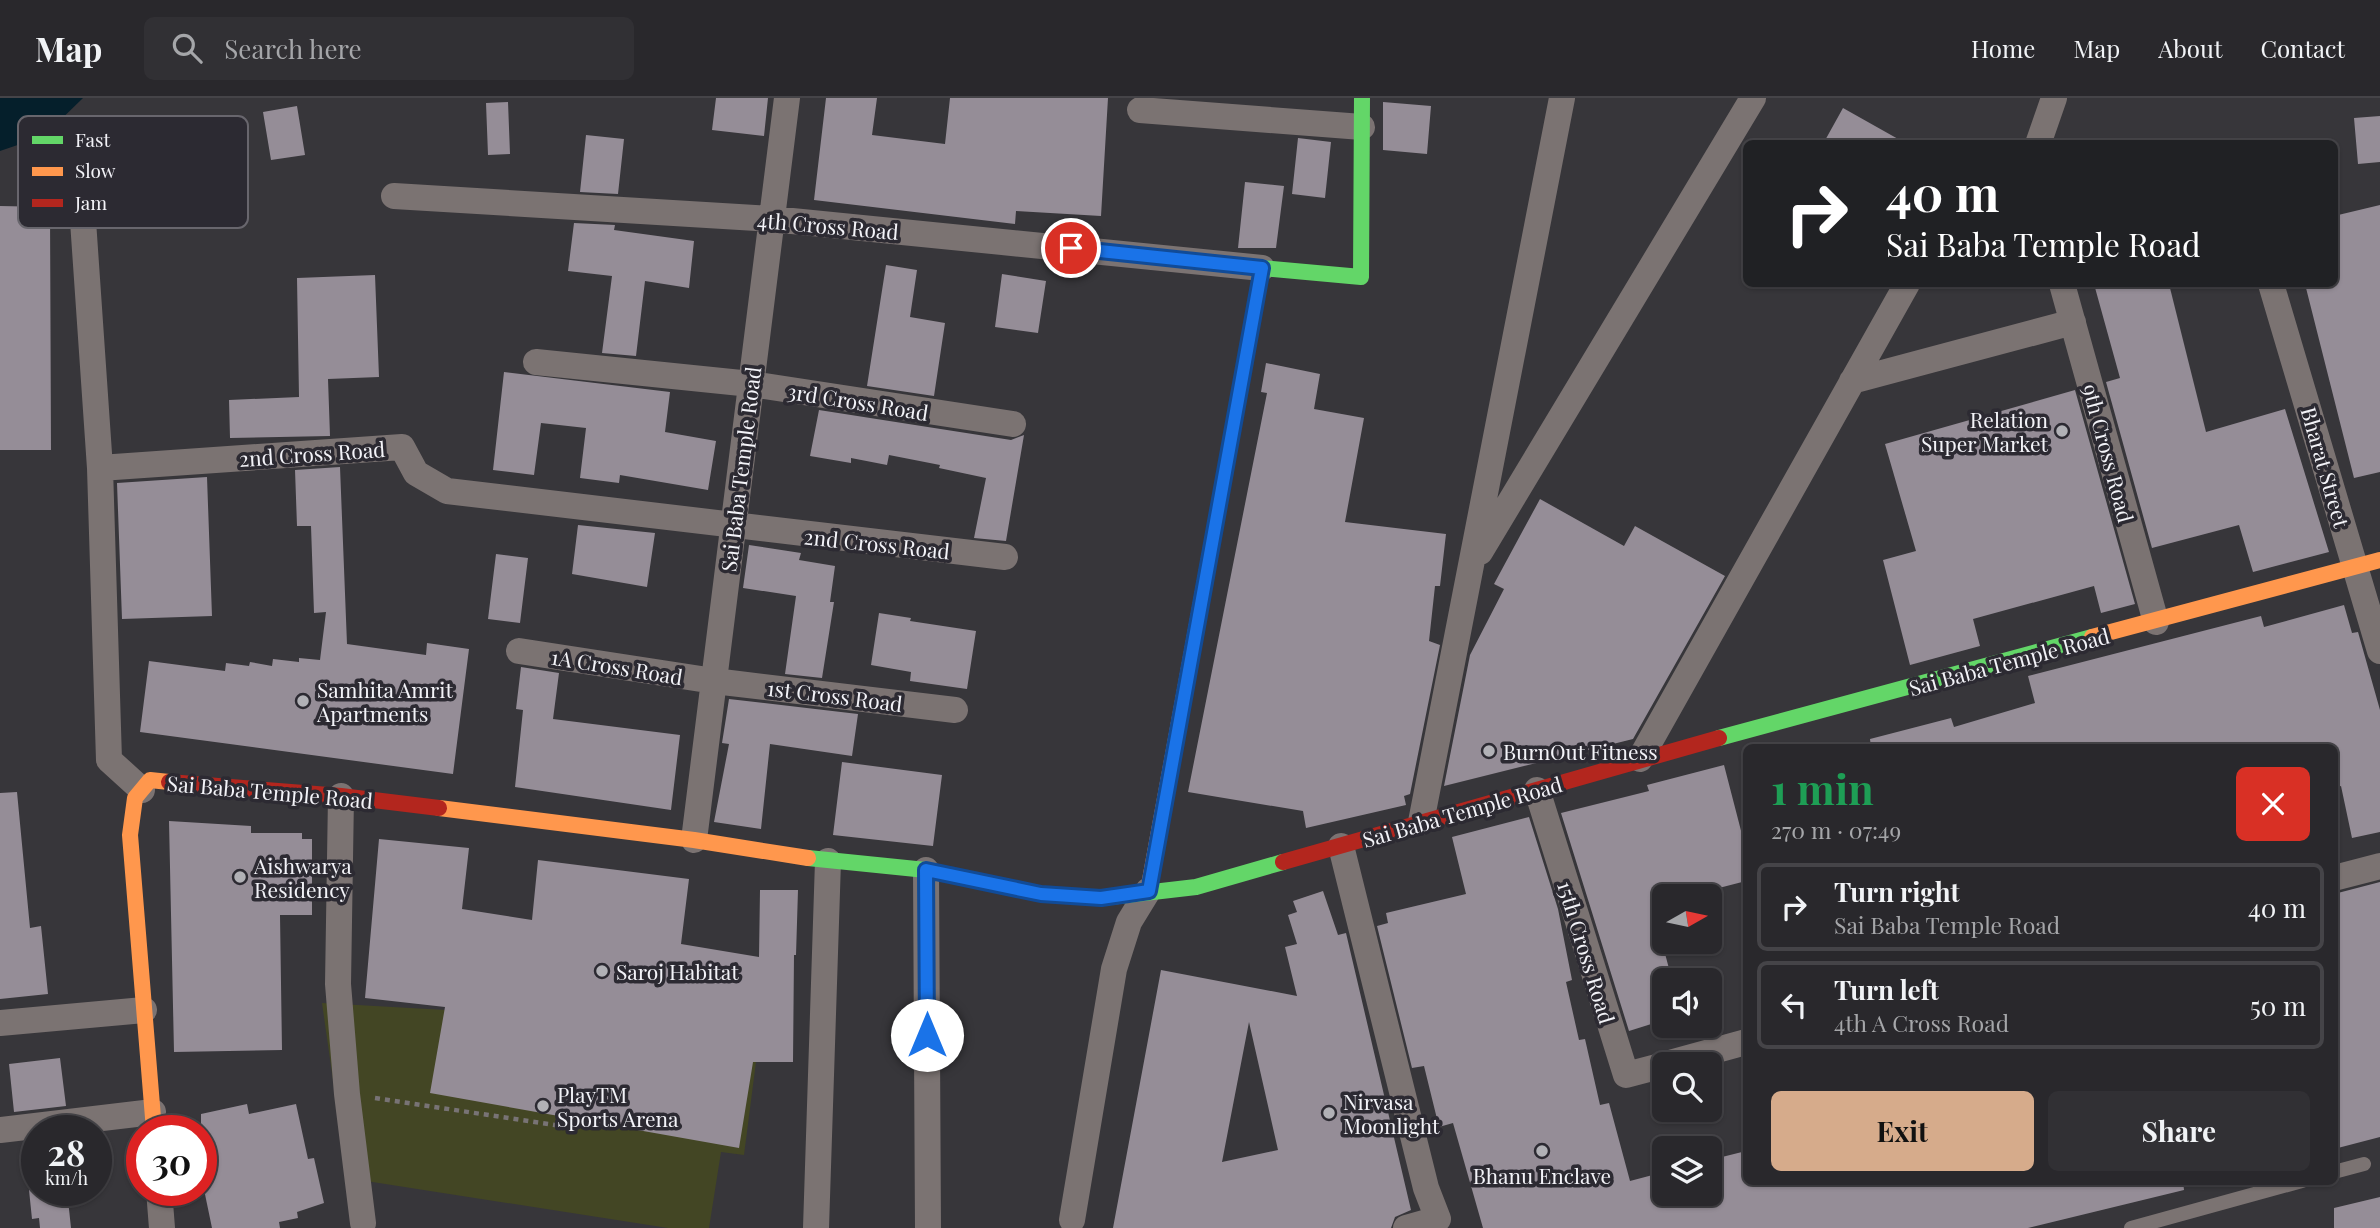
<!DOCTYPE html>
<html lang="en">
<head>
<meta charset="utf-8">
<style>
  body { margin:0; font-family:"Playfair Display",serif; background:#313034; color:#f1f3f6; height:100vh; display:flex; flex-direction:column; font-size:26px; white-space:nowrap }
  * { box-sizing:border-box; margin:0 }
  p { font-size:23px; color:#a5a6a9 }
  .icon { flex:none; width:38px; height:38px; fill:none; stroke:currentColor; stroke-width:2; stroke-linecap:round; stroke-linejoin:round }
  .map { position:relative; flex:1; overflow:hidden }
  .details { position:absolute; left:1743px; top:646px; width:595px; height:441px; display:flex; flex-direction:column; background:#29282c; border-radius:10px; box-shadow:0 2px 5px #0004,0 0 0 2px #454448 }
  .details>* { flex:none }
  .guide { position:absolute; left:1743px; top:42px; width:595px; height:147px; border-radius:10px; box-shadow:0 2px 5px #0004,0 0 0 2px #454448; background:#202124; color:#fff; overflow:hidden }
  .needle { width:46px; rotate:81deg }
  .controls { position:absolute; left:1652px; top:786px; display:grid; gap:14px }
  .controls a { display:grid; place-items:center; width:70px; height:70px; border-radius:10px; background:#29282c; box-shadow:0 2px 5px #0004,0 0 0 2px #454448; font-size:35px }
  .speed { position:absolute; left:21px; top:1017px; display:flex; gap:14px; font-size:35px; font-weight:700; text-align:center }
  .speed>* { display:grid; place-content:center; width:91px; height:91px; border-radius:50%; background:#29282c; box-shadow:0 2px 5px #0004,0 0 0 2px #454448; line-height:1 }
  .speed small { font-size:18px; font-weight:400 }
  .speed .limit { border:10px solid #d22; background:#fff; color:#111 }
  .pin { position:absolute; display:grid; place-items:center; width:60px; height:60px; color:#fff; margin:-30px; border:4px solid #fff; border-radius:50%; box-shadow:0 2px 7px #0007 }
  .me { position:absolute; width:77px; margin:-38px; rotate:0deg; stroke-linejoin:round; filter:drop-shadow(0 0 5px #0008) }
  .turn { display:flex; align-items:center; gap:24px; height:147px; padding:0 28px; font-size:32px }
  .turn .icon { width:91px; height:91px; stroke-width:2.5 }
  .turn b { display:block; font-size:49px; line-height:60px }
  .round { display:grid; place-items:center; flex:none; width:74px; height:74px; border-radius:10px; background:#313034 }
  .head { display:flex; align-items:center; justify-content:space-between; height:119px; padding:0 28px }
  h1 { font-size:42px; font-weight:700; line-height:52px; color:#1e9e55 }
  .primary-button { display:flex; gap:14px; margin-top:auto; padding:14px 28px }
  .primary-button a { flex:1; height:80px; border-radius:10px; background:#d6ab8b; color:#111; font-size:28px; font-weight:700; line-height:80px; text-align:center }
  .primary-button a+a { background:#313034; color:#f1f3f6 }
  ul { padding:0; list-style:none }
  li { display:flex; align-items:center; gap:21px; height:88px; margin:0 14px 10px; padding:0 14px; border:4px solid #454448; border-radius:10px }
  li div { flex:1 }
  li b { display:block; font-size:26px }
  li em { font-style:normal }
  header { display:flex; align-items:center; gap:42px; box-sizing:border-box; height:98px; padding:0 35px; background:#29282c; border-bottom:2px solid #454448 }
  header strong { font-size:33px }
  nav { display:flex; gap:38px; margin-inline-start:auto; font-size:24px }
  .search { width:490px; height:63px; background:#313034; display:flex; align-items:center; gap:18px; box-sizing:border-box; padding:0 24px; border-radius:10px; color:#a5a6a9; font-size:26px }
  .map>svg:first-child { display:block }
  .green { fill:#434624 }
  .water { fill:#051f2b }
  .building { fill:#958d97; fill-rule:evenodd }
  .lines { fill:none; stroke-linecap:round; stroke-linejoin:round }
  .path { stroke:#787375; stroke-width:4.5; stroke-dasharray:5 5; stroke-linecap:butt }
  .lane { stroke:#7b7372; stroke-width:14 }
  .street { stroke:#7b7372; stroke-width:26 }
  .fast { stroke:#63d668; stroke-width:16 }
  .slow { stroke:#ff974d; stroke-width:16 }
  .jam { stroke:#b3261e; stroke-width:16 }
  .route-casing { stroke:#114b97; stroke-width:18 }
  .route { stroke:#1a73e8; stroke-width:12 }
  .poi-dot { fill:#b1b1b6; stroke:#2c2a32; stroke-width:2.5 }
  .labels { text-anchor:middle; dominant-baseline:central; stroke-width:7; stroke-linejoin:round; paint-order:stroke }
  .street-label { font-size:21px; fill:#f3f3f8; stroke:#2c2a32 }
  .poi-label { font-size:21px; fill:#f3f3f8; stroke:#2c2a32; text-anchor:start }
  .key { fill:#2c2a32; stroke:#68666d; stroke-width:2 }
  .key-label { font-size:19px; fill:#f3f3f8 }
</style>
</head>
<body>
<header>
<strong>Map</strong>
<div class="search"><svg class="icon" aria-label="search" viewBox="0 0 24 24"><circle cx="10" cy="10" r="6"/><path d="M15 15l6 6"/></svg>Search here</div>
<nav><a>Home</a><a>Map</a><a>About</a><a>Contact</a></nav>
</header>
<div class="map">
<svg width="2380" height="1130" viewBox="0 0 2380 1130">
  <rect width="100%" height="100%" fill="#37363a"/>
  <!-- green -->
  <path class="green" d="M322 905 463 913 756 964 744 1057 721 1054 709 1130H668L347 1080Z"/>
  <!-- water -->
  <path class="water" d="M0 0H83L44 38 0 53Z"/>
  <!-- building -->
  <path class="building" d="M716 0H768L764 38 712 32Z
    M826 0H877L872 37 945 46 950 0H1108L1101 118 1016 113 1015 126 814 102Z
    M508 4 510 56 488 57 486 5Z
    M1383 4 1431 8 1427 56 1383 52Z
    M297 8 305 57 271 62 263 14Z
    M1843 10 1907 46H1823Z
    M2380 18V64L2358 66 2354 20Z
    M586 37 624 41 618 96 580 94Z
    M1298 40 1331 44 1325 100 1292 96Z
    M1245 84 1284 88 1276 150H1238Z
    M2380 107V374L2354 380 2305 186H2334V118Z
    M0 108 50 109 51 352H0Z
    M574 125 615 127 614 132 694 143 689 190 645 183 636 258 602 255 612 178 568 173Z
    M886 167 917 172 910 219 945 225 934 298 867 288Z
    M1002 176 1046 183 1038 235 995 229Z
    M375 177 379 279 328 281 330 338 230 340 229 302 299 299 297 180Z
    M2094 186H2169L2206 334 2285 311 2329 454 2253 474 2239 427 2152 450 2106 284 2120 280Z
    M1266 265 1320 276 1314 311 1364 320 1345 424 1446 436 1440 488H1435L1429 543 1440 547 1410 696 1404 698 1406 707 1306 730 1303 713 1188 694 1267 295 1261 294Z
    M504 274 670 294 665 334 716 343 708 392 620 377 619 385 580 380 586 330 541 325 534 377 493 372Z
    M2075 292 2135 506 2101 515 2094 488 1973 521 1980 548 1910 567 1883 462 1916 453 1885 346Z
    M819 312 1011 342 1024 337 1006 443 974 440 986 380 939 370 940 367 889 357 887 367 851 360V365L810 358Z
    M340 369 347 546 426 557 427 545 469 551 453 676 140 634 149 563 225 573 226 565 249 568 250 564 272 568 273 561 299 564V560L320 562 326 514 314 515 311 428H297L295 372Z
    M207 379 212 518 122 521 117 385Z
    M1540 401 1624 448 1635 428 1725 478 1633 641 1444 688 1470 557 1504 491 1494 486Z
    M578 427 655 435 647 489 572 476Z
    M749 447 801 455 799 462 835 468 830 504H834L822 580 785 576 796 498 743 490Z
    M496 456 528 460 520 525 488 521Z
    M2344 507 2352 535 2358 534 2380 612V734L2352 740 2341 688 2334 690V649H1871L1870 641 1951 620 1954 629 2035 605 2028 578 2261 518 2264 529Z
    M879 515 911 520 910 523 976 533 967 591 910 583 911 574 871 567Z
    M521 569 559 575 553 621 680 637 671 712 515 689 523 612 516 611Z
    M729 601 858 616 852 658 770 646 761 731 714 724 729 646 722 645Z
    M842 664 942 677 933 748 833 737Z
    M1724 667 1746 752V783L1688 798H1664V807L1653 810 1672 882H1664V922L1629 933 1561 715 1649 693 1647 687Z
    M17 694 30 830 41 828 48 896 0 901V695Z
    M1529 719 1558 811 1572 882 1566 884 1579 942 1585 941 1600 1007 1609 1005 1630 1083 1664 1074V1096H1710V1062L1746 1053V1083H2183L2184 1092 2028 1130H1483L1453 1025 1439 1029 1424 968 1412 970 1377 828 1388 825 1386 815 1466 796 1452 739Z
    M169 723 251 728V735H302V741H312V817H280L282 952 174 954Z
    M379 741 469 750 462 811 532 822 538 762 689 781 681 846 759 859 760 792H798L796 857H794L793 964H753L739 1050 430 995 445 909 365 900Z
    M2380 784V1039L2334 1051V796Z
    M1323 793 1338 837 1346 835 1411 1112 1395 1119 1391 1130H1113L1161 872 1297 898 1285 849 1297 846 1288 817 1297 814 1293 803ZM1249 924 1278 1052 1222 1064Z
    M60 960 66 1008 14 1014 9 966Z
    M247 1006 249 1016 296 1006 308 1061 314 1060 324 1105 297 1114 298 1120 279 1124 280 1130H212L201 1077V1016Z
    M29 1092H67L71 1130H40L39 1120 32 1121Z
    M2380 1099V1130H2334V1110Z"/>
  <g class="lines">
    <!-- path -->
    <path class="path" d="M375 1000 568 1029 570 1020"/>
    <!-- lane -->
    <path class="lane" d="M2334 1074 2364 1066
      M2131 1130 2302 1083"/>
    <!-- street -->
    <path class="street" d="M1140 12 1362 29
      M2038 46 2054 0
      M78 50 100 370 109 662 142 692
      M394 98 772 121 1262 170
      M2062 186 2156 524
      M2271 186 2380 553
      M536 264 751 286 1013 326
      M1852 283 2073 224
      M100 370 402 349 416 375 447 393 1005 459
      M1480 454 1753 0
      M519 553 714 583 955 612
      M1640 661 1907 186
      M1537 692 1626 977 1664 967
      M341 698 338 886 347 996 363 1125
      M1421 724 1562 0
      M694 742 787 0
      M1341 748 1426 1090 1438 1121 1406 1130
      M926 772 928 1130
      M2334 780 2380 768
      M0 925 144 912
      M1666 966 1746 944
      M0 1032 153 1014
      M159 1092 162 1130
      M1072 1122 1114 871 1129 824 1148 793
      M816 1130 828 763"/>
    <!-- fast -->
    <path class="fast" d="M1246 259 1262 170 1361 179 1362 0
      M1719 640 2092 539
      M808 760 926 772 1041 796 1101 800 1196 789 1283 764"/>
    <!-- slow -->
    <path class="slow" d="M2092 539 2380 462
      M439 710 694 742 808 760
      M1148 793 1246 259
      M154 1032 130 737 135 700 150 682 169 684"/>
    <!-- jam -->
    <path class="jam" d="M169 684 341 698 439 710
      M1283 764 1719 640"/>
  </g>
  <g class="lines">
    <defs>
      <path id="route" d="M927 937 926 772 1041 796 1101 800 1149 793 1262 170 1071 150"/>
    </defs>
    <!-- route casing -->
    <use href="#route" class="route-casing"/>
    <!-- route -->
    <use href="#route" class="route"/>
  </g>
  <!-- markers -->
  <g class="poi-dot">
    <circle cx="2062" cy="333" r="7"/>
    <circle cx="303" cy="603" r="7"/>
    <circle cx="1489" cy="653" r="7"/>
    <circle cx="240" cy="779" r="7"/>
    <circle cx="602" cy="873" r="7"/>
    <circle cx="543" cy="1008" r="7"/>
    <circle cx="1329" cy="1015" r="7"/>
    <circle cx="1542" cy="1053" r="7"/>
  </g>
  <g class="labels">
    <!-- street labels -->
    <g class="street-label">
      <text transform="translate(828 127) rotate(5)">4th Cross Road</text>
      <text transform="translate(858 303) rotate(9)">3rd Cross Road</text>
      <text transform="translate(312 355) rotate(-4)">2nd Cross Road</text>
      <text transform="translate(2109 355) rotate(75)">9th Cross Road</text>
      <text transform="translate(2326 369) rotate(74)">Bharat Street</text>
      <text transform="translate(740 371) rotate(-83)">Sai Baba Temple Road</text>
      <text transform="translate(877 445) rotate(6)">2nd Cross Road</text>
      <text transform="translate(2009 563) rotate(-15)">Sai Baba Temple Road</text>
      <text transform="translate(617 568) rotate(9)">1A Cross Road</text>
      <text transform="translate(835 597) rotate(7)">1st Cross Road</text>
      <text transform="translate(270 693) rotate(5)">Sai Baba Temple Road</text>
      <text transform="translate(1462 713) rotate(-16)">Sai Baba Temple Road</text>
      <text transform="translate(1587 854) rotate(73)">15th Cross Road</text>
    </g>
    <!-- poi labels -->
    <g class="poi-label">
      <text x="2048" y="321" text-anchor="end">Relation<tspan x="2048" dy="24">Super Market</tspan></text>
      <text x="317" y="591">Samhita Amrit<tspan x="317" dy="24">Apartments</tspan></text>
      <text x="1503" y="653">BurnOut Fitness</text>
      <text x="254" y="767">Aishwarya<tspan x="254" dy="24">Residency</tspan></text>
      <text x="616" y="873">Saroj Habitat</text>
      <text x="557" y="996">PlayTM<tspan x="557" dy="24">Sports Arena</tspan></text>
      <text x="1343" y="1003">Nirvasa<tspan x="1343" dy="24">Moonlight</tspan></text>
      <text x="1542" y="1077" text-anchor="middle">Bhanu Enclave</text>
    </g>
  </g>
  <!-- legend -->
  <rect x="18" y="18" width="230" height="112" rx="10" class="key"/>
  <rect x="32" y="38" width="31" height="8" fill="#63d668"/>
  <rect x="32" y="69" width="31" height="9" fill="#ff974d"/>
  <rect x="32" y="101" width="31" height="8" fill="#b3261e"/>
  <g class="key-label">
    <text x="75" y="49">Fast</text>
    <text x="75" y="80">Slow</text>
    <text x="75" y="112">Jam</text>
  </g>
</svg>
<div class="controls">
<a><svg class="needle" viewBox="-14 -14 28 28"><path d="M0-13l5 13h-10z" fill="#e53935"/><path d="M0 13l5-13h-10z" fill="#a5a6a9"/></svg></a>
<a><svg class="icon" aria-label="sound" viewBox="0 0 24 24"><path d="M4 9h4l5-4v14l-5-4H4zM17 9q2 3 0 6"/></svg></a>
<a><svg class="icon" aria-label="search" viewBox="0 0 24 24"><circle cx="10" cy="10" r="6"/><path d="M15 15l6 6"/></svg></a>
<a><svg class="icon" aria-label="layers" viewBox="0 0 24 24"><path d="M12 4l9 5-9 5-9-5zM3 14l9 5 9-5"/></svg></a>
</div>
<div class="speed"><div>28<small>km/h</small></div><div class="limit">30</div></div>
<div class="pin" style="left:1071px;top:150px;background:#d93025"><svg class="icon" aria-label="arrive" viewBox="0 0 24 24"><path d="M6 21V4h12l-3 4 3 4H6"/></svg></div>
<svg class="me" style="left:927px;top:937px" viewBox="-20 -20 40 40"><circle r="19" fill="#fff"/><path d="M0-13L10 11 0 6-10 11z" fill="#1a73e8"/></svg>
<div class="guide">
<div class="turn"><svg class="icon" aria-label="right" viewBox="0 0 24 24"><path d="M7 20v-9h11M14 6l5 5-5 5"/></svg><div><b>40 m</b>Sai Baba Temple Road</div></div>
</div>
<section class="details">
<div class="head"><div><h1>1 min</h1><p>270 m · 07:49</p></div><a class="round" style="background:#d93025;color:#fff"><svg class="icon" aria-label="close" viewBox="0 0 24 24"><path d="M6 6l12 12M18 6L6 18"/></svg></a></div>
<ul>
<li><svg class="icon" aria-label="right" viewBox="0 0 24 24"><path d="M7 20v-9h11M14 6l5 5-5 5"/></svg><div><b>Turn right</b><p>Sai Baba Temple Road</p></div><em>40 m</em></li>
<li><svg class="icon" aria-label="left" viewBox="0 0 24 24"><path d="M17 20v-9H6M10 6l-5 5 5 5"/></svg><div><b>Turn left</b><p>4th A Cross Road</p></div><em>50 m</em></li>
</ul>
<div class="primary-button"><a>Exit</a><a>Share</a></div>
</section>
</div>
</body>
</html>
